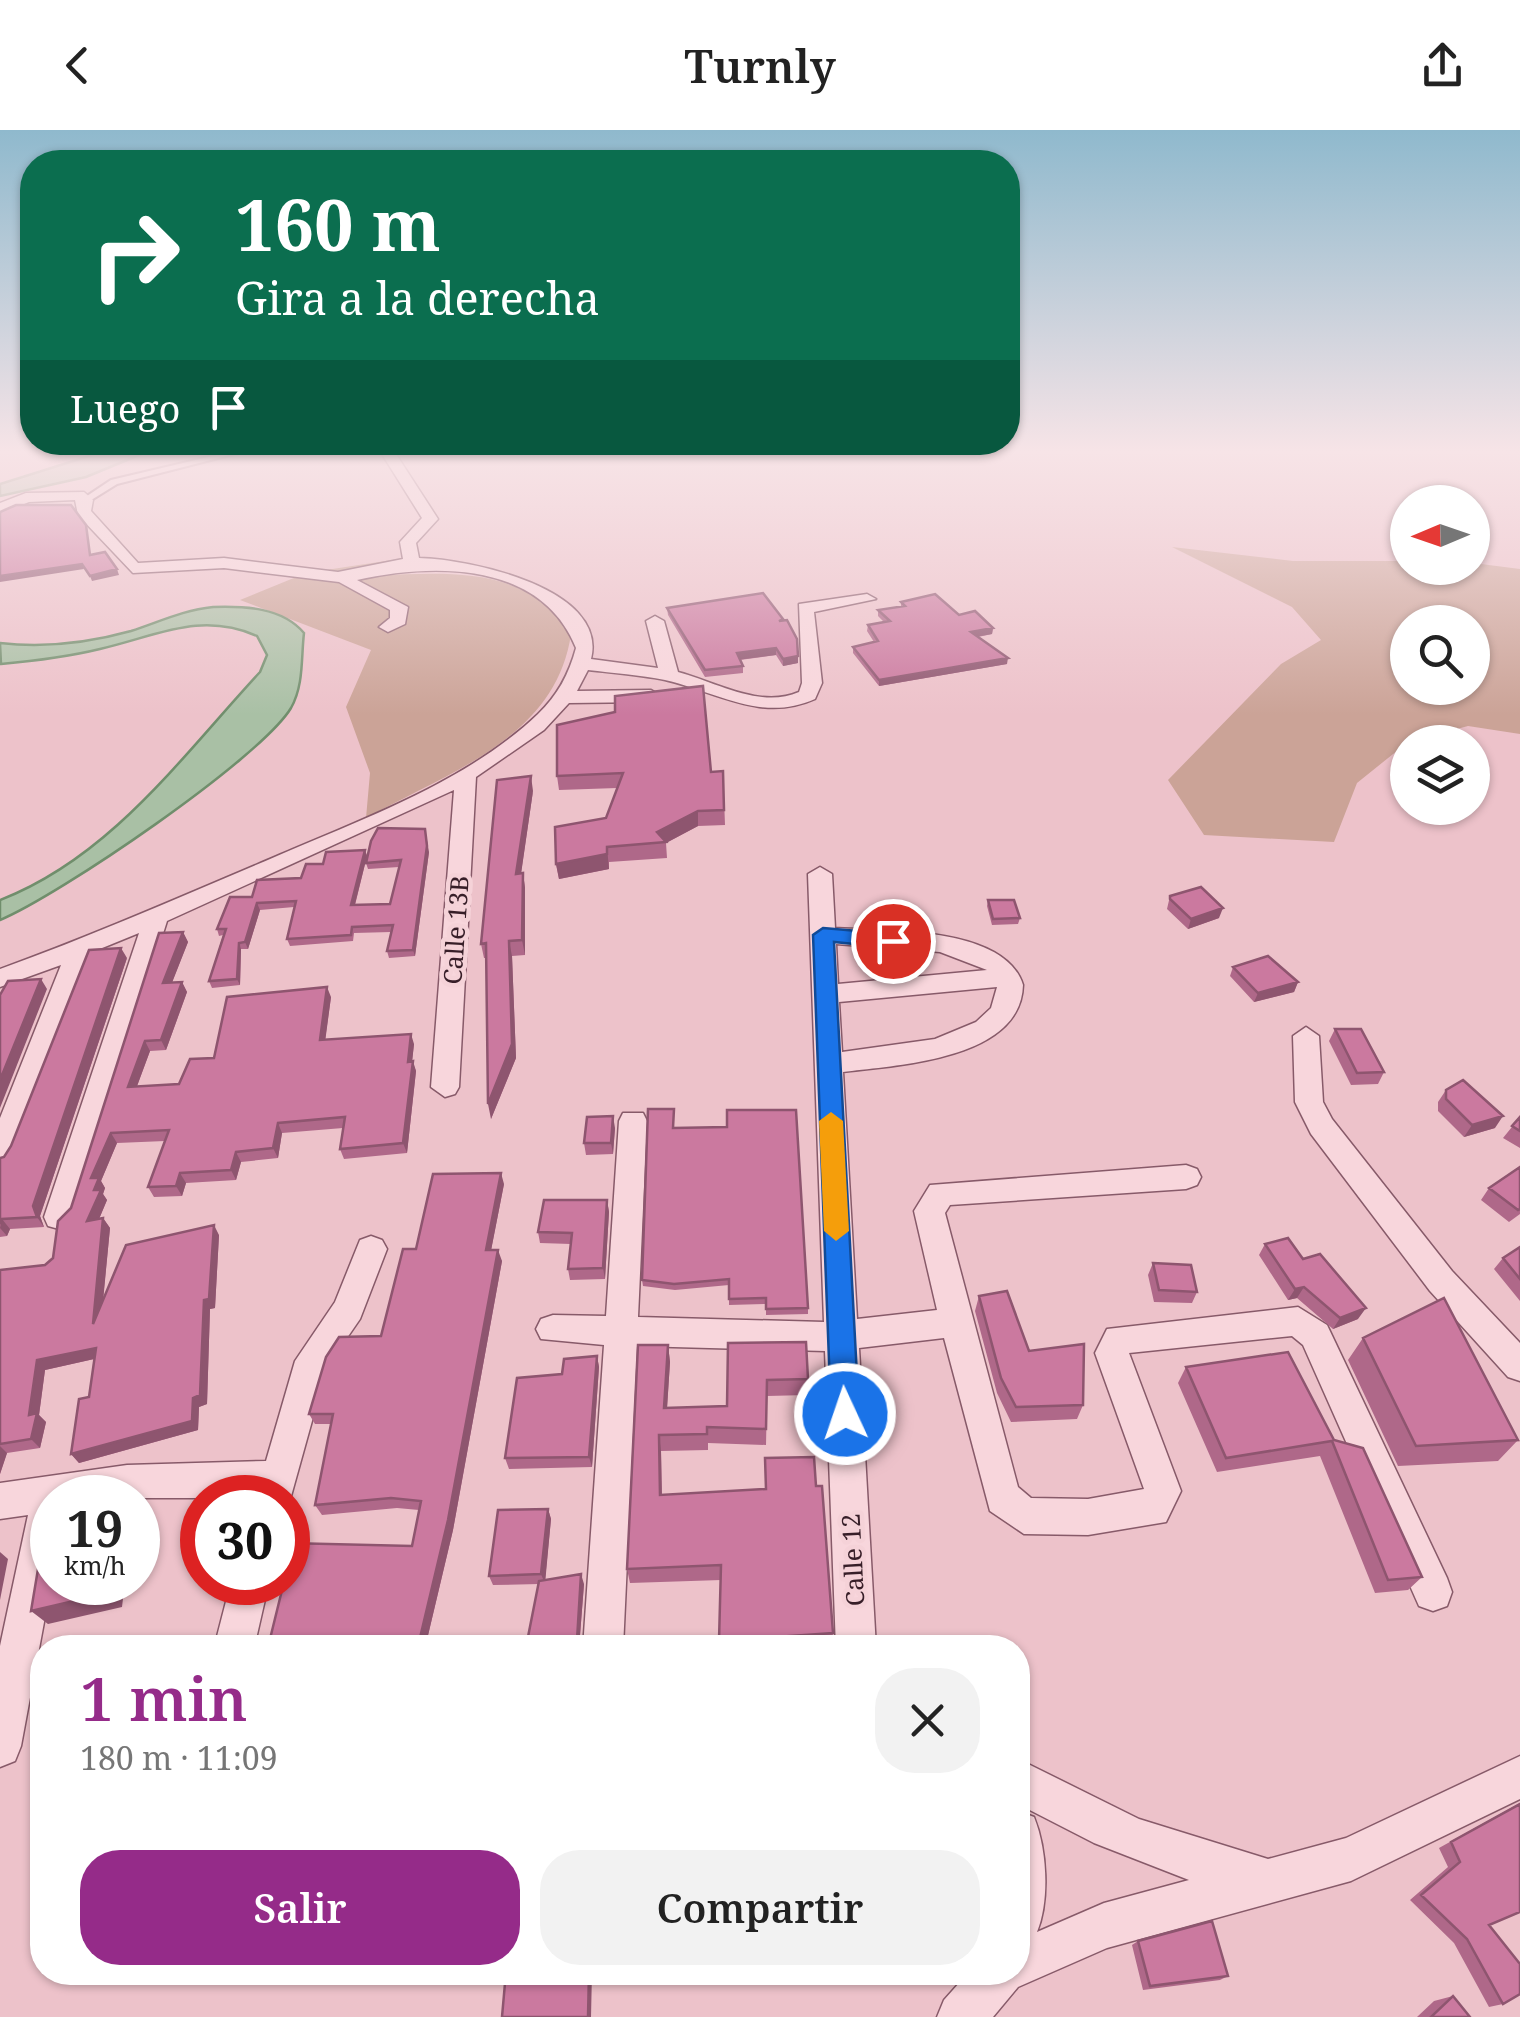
<!DOCTYPE html>
<html lang="es">
<head>
<meta charset="utf-8">
<style>
  body { margin:0; font-family:"Noto Serif",serif; background:#f2f2f2; color:#222; height:100vh; display:flex; flex-direction:column; font-size:38px; white-space:nowrap }
  * { box-sizing:border-box; margin:0 }
  p { font-size:32px; color:#767676 }
  .icon { flex:none; width:55px; height:55px; fill:none; stroke:currentColor; stroke-width:2; stroke-linecap:round; stroke-linejoin:round }
  .map { position:relative; flex:1; overflow:hidden }
  .details { position:absolute; left:30px; top:1505px; width:1000px; height:350px; display:flex; flex-direction:column; background:#fff; border-radius:40px; box-shadow:0 2px 8px #0004 }
  .details>* { flex:none }
  .hud { position:absolute; left:20px; top:20px; width:1000px; height:305px; border-radius:40px; box-shadow:0 2px 8px #0004; background:#0b6e4f; color:#fff; overflow:hidden }
  .needle { width:65px; rotate:268deg }
  .controls { position:absolute; left:1390px; top:355px; display:grid; gap:20px }
  .controls a { display:grid; place-items:center; width:100px; height:100px; border-radius:50%; background:#fff; box-shadow:0 2px 8px #0004; font-size:50px }
  .speed { position:absolute; left:30px; top:1345px; display:flex; gap:20px; font-size:50px; font-weight:700; text-align:center }
  .speed>* { display:grid; place-content:center; width:130px; height:130px; border-radius:50%; background:#fff; box-shadow:0 2px 8px #0004; line-height:1 }
  .speed small { font-size:25px; font-weight:400 }
  .speed .limit { border:15px solid #d22; background:#fff; color:#111 }
  .pin { position:absolute; display:grid; place-items:center; width:85px; height:85px; color:#fff; margin:-42px; border:5px solid #fff; border-radius:50%; box-shadow:0 2px 10px #0007 }
  .me { position:absolute; width:110px; margin:-55px; rotate:357deg; stroke-linejoin:round; filter:drop-shadow(0 0 8px #0008) }
  .turn { display:flex; align-items:center; gap:35px; height:210px; padding:0 50px; font-size:45px }
  .turn .icon { width:130px; height:130px; stroke-width:2.5 }
  .turn b { display:block; font-size:70px; line-height:85px }
  .then { display:flex; align-items:center; height:95px; padding:0 50px; background:#0003; gap:20px; font-size:38px }
  .round { display:grid; place-items:center; flex:none; width:105px; height:105px; border-radius:40px; background:#f2f2f2 }
  .headline { display:flex; align-items:center; justify-content:space-between; height:170px; padding:0 50px }
  h1 { font-size:60px; font-weight:600; line-height:75px; color:#952b89 }
  .primary-button { display:flex; gap:20px; margin-top:auto; padding:20px 50px }
  .primary-button a { flex:1; height:115px; border-radius:40px; background:#952b89; color:#fff; font-size:40px; font-weight:600; line-height:115px; text-align:center }
  .primary-button a+a { background:#f2f2f2; color:#222 }
  header { display:flex; justify-content:space-between; align-items:center; height:130px; padding:0 50px; background:#fff; font-size:45px; font-weight:600 }
  .map>svg:first-child { display:block }
  .green { fill:#cba397; fill-rule:evenodd }
  .water { fill:#a9c0a5; stroke:#708e6c; stroke-width:2.5 }
  .lines { fill:none; stroke-linecap:round; stroke-linejoin:round }
  .lane-casing { stroke:#875a69; stroke-width:4 }
  .street-casing { stroke:#875a69; stroke-width:3 }
  .lane { fill:#f8d6dc; fill-rule:evenodd }
  .street { fill:#f8d6dc; fill-rule:evenodd }
  .wall { fill:#af6889 }
  .shaded-wall { fill:#8e556f }
  .building { fill:#cb799f; stroke:#8e556f; stroke-width:2.5 }
  .route { fill:#1a73e8; stroke:#114b97; stroke-width:2.5 }
  .slow { fill:#f59e0b }
  .labels { text-anchor:middle; dominant-baseline:central; stroke-width:9; stroke-linejoin:round; paint-order:stroke }
  .street-label { font-size:25px; fill:#371e28; stroke:#f5d2d8 }
</style>
</head>
<body>
<header><svg class="icon" aria-label="back" viewBox="0 0 24 24"><path d="M15 5l-7 7 7 7"/></svg>Turnly<svg class="icon" aria-label="share" viewBox="0 0 24 24"><path d="M12 15V3M7 8l5-5 5 5M5 13v7h14v-7"/></svg></header>
<div class="map">
<svg width="1520" height="1887" viewBox="0 0 1520 1887">
  <rect width="100%" height="100%" fill="#edc2ca"/>
  <!-- green -->
  <path class="green" d="M1172 417 1293 431H1407L1408 438H1472L1473 433 1520 439V604L1468 596 1408 612 1357 653 1334 712 1204 705 1168 650 1281 534 1321 510 1292 477ZM1408 492H1472V558H1408Z
    M405 428 378 445C453 443 525 435 571 504 556 608 449 642 366 688L370 643 346 577 371 520 240 470 306 443Z"/>
  <!-- water -->
  <path class="water" d="M105 321H149L86 347 0 366V354Z
    M213 477C244 476 282 477 304 503 301 528 304 555 291 578 260 629 58 766 0 790V770C111 727 182 626 260 542L267 525 257 506C200 481 157 506 100 519 67 527 34 531 1 534L0 513C44 518 88 513 131 501 159 492 183 480 213 477Z"/>
  <g class="lines">
    <defs>
      <path id="lane" d="M234 321H246L117 354 88 372 81 370 111 350Z"/>
      <path id="street" d="M380 321H394L438 389 416 413 419 428C468 429 609 458 591 529L658 538 646 491 655 486 664 491 678 542C716 552 760 579 799 562L802 553 799 474 867 464 876 469 814 482 822 553 815 569C762 593 717 562 665 550 640 545 613 543 588 540L577 561 651 560 661 566 651 572 569 573 544 600 476 647 459 957 455 964 445 967 431 957 454 660 167 791 74 1087 70 1096 59 1099 48 1096 44 1087 139 803 90 823 15 1025 10 1033 0 1036V988L61 835 0 857V839C94 805 185 765 277 726 365 688 468 651 538 584 558 565 569 544 576 518 541 431 434 433 357 450L408 477 405 494 388 502 379 497 390 488V480L339 452 224 438 133 443 78 385 75 370 29 372 0 384V373L26 363 84 362 93 370 91 381 138 433 224 428 338 442 403 429 400 412 422 388Z
        M820 737 832 744 835 798C886 801 1005 796 1023 855 1021 930 897 935 843 942L857 1189 937 1180 914 1081 930 1055 1186 1035 1197 1039 1201 1047 1197 1055 1186 1059 950 1075 945 1083 1018 1357 1031 1368 1088 1369 1144 1359 1095 1223 1107 1199 1298 1177 1327 1195 1447 1448 1452 1462 1447 1476 1433 1481 1419 1476 1303 1215 1292 1206 1129 1223 1181 1361 1166 1392 1088 1405 1024 1404 990 1381 944 1208 859 1218 876 1518H836L825 1221 637 1216 623 1518H583L604 1215 541 1209 536 1199 541 1189 553 1185 606 1186 619 991 623 983H643L647 991 638 1187 824 1192 808 744ZM836 814 940 822 987 840 838 854ZM997 857 991 878 976 892 935 909 842 922 839 872Z
        M1306 897 1319 906 1323 972 1332 989 1452 1141 1520 1213V1251L1508 1247 1430 1161 1311 1004 1295 972 1293 906Z
        M371 1106 382 1110 387 1119 360 1189 327 1237 288 1377V1368H52V1449L21 1616 15 1631 0 1637V1516L28 1385 0 1389V1353L127 1335 266 1331 295 1231 335 1172 360 1110Z
        M231 1452H269L254 1518H214Z
        M1520 1626V1669L1351 1751 1107 1818 1018 1857 993 1887H937L944 1870 969 1842H1018V1681L1034 1687C1047 1719 1050 1770 1037 1802L1104 1773 1189 1750 1094 1713 1018 1674V1629L1139 1689 1268 1729 1346 1708Z"/>
    </defs>
    <!-- lane casing -->
    <use href="#lane" class="lane-casing"/>
    <!-- street casing -->
    <use href="#street" class="street-casing"/>
    <!-- lane -->
    <use href="#lane" class="lane"/>
    <!-- street -->
    <use href="#street" class="street"/>
  </g>
  <!-- wall -->
  <path class="wall" d="M901 472 959 485 993 498 992 504 978 507 1007 534 879 556 853 523V517L874 512 867 501 868 495 884 492 878 486V480L901 477Z
    M667 478 783 489 798 533 783 536 776 525 740 530 743 536V543L705 547 668 485Z
    M557 595 711 642 723 641 725 695 698 696 666 713 667 728 609 732V739L559 749 556 734 606 688 617 658 559 660 557 646Z
    M533 661 521 743H523L525 758V825L512 826 516 928 491 989 486 828H484L481 814Z
    M365 720 367 726 355 775 390 774 399 737 368 739 366 733 429 722 415 826 389 828 387 821 391 802 354 803 353 811 290 816 287 809 294 777 260 780 248 819H241L240 855 212 858 209 851 223 805 219 806 217 799 252 767 301 748 323 734Z
    M1170 766 1219 788 1188 799 1167 779Z
    M988 770 1020 788 1018 794 992 795 987 776Z
    M183 802 188 812 172 852H182L187 862 166 920 150 921 137 956 179 954 214 928 331 867 325 910 414 914 412 931 416 941 407 1023 344 1029 340 1019 343 998 282 1003 278 1028 241 1032 236 1050 186 1053 182 1066 154 1067 148 1057 165 1011 117 1013 101 1051 105 1058 103 1064 107 1070 99 1089 103 1088 110 1098 103 1169 219 1105 215 1178 210 1179 207 1274 199 1277 198 1300 79 1333 71 1324 89 1267 94 1229 45 1240 39 1285 46 1292 40 1318 7 1323 0 1344V1140L45 1135 53 1128 71 1078Z
    M127 828 40 1086 44 1097 10 1099 7 1106 0 1107V1028L4 1027 11 1016Z
    M1233 837 1298 852 1294 862 1254 872 1230 846Z
    M1335 899 1384 942 1378 954 1351 955 1329 911Z
    M1446 960 1495 998 1464 1007 1438 981V972Z
    M1520 987V1018L1503 1008Z
    M615 998 613 1024 586 1025 584 1013Z
    M674 998 808 1178V1184L766 1185V1174L729 1175V1155L675 1160 643 1156 642 1150Z
    M1520 1037V1084L1509 1092 1481 1070 1489 1058Z
    M504 1054 491 1120 502 1131 453 1400 425 1518H273L269 1513 412 1416 419 1380 397 1378 322 1385 315 1375 331 1294H315L309 1284 381 1206 416 1119Z
    M607 1070 609 1082 605 1149 570 1150 568 1139 571 1114 540 1113 538 1102Z
    M1265 1114 1358 1189 1333 1199 1297 1168 1288 1170 1259 1125Z
    M1520 1117V1171L1494 1139 1503 1128Z
    M1153 1133 1197 1162 1192 1173 1154 1172 1148 1145Z
    M979 1166 1029 1221 1083 1275 1077 1289 1011 1292 997 1263 975 1181Z
    M1363 1208 1518 1310 1498 1331 1398 1336 1348 1230Z
    M728 1213 808 1249 807 1265 767 1266 766 1315 708 1313V1320L661 1321 662 1365 816 1356 833 1503 831 1516 806 1518H720L721 1450 630 1453 627 1439 668 1215 670 1232 667 1278 727 1276Z
    M597 1226 599 1237 592 1337 509 1339 505 1328 562 1244Z
    M1186 1237 1334 1310 1422 1447 1408 1460 1375 1463 1320 1326 1217 1342 1178 1253Z
    M548 1379 551 1389 545 1450 584 1454 579 1518 526 1517 539 1454 493 1455 489 1446Z
    M1520 1673 1489 1795 1503 1874 1489 1877 1454 1813 1410 1770 1448 1737 1439 1718Z
    M1138 1811 1228 1846 1220 1850 1143 1860 1132 1815Z
    M1453 1866 1470 1887H1417L1434 1871Z"/>
  <!-- shaded-wall -->
  <path class="shaded-wall" d="M82 434 84 439 0 452V446Z
    M117 439 119 445 92 451 90 446Z
    M993 498 992 504 970 508 971 502Z
    M776 518V525L737 530V523Z
    M798 526V533L783 536V529Z
    M1008 528 1007 534 879 556V550Z
    M531 646 533 661 519 758 516 744Z
    M698 681V696L666 713 657 702Z
    M425 699 429 722 415 826 413 820Z
    M607 717 609 739 559 749 556 734Z
    M365 720 367 726 353 782 351 775Z
    M523 743 525 758V825L522 810Z
    M257 773 260 780 248 819 245 812Z
    M1223 778 1219 788 1188 799 1191 789Z
    M183 802 188 812 168 863 163 853Z
    M509 811 512 826 516 928 491 989 488 974Z
    M239 813 241 819 240 855 237 849Z
    M121 818 127 828 40 1086 44 1097 37 1087 33 1076Z
    M41 849 47 859 0 978V950Z
    M182 852 187 862 166 920 161 910Z
    M1298 852 1294 862 1254 872 1258 863Z
    M327 857 331 867 324 920 320 910Z
    M411 904 414 914 411 942 408 932Z
    M145 911 150 921 133 967 128 957Z
    M413 931 416 941 407 1023 403 1013Z
    M613 986 615 998 613 1024 611 1013Z
    M1503 986 1495 998 1464 1007 1472 995Z
    M278 993 282 1003 278 1028 273 1018Z
    M111 1003 117 1013 101 1051 105 1058 103 1064 107 1070 94 1101 87 1091 91 1048Z
    M236 1022 241 1032 236 1050 231 1040Z
    M180 1043 186 1053 182 1066 176 1056Z
    M501 1043 504 1054 489 1131 486 1120Z
    M607 1070 609 1082 605 1149 603 1138Z
    M103 1088 110 1098 100 1203 93 1194Z
    M2 1089 10 1099 7 1106 0 1098Z
    M214 1095 219 1105 215 1178 210 1179 207 1274 199 1277 198 1300 79 1333 71 1324 193 1268Z
    M498 1120 502 1131 453 1400 425 1518H422L419 1512Z
    M1304 1157 1297 1168 1288 1170 1295 1159Z
    M1366 1178 1358 1189 1333 1199 1340 1188Z
    M668 1215 670 1232 666 1294 664 1278Z
    M96 1218 103 1227 45 1240 39 1285 46 1292 40 1318 31 1309 29 1285 37 1230Z
    M597 1226 599 1237 592 1337 589 1327Z
    M659 1305 661 1321 662 1380 660 1365Z
    M0 1316 7 1323 0 1344Z
    M122 1357 131 1368H120Z
    M548 1379 551 1389 545 1454 541 1444Z
    M0 1422 8 1429 0 1470Z
    M581 1444 584 1454 579 1518 577 1510Z
    M109 1452H125L122 1477 48 1494 31 1481Z
    M589 1842H592L591 1887H588Z"/>
  <!-- building -->
  <path class="building" d="M16 375H71L86 395 90 425 105 422 117 439 90 446 82 434 0 446V382Z
    M763 463 783 489 779 491 787 490 797 509 798 526 783 529 776 518 737 523 743 536 705 540 667 478Z
    M935 464 959 485 975 481 993 498 971 502 1008 528 879 550 853 517 878 511 868 495 890 491 878 480 905 476 901 472Z
    M703 556 711 642 723 641 724 680 698 681 657 702 666 712 607 717V724L556 734 555 697 606 688 623 643 557 646V595L615 582V566Z
    M531 646 516 744 523 743 522 810 509 811 512 914 488 974 486 813 481 814 497 650Z
    M378 698 425 699 427 716 413 820 387 821 393 795 352 797 351 805 287 809 296 771 257 773 245 812 239 813 237 849 209 851 226 799H217L230 767H252L257 750 301 748 306 734H323L326 722 365 720 351 775 390 774 401 730 366 733 371 711Z
    M1201 757 1223 778 1191 789 1170 769V766Z
    M988 770H1014L1020 788 993 789Z
    M183 802 163 853 182 852 161 910 145 911 128 957 179 954 190 929 214 928 227 867 327 857 320 910 411 904 408 932 413 931 403 1013 340 1019 345 987 278 993 273 1018 236 1022 231 1040 180 1043 176 1056 148 1057 169 1000 111 1003 91 1048H99L94 1060H101L87 1091 103 1088 93 1194 126 1115 214 1095 209 1169 204 1170 200 1265 193 1268 192 1291 71 1324 79 1269 89 1267 96 1218 37 1230 29 1285 37 1283 31 1309 0 1314V1140L45 1135 53 1128 58 1091 71 1078 159 803Z
    M121 818 33 1076 37 1087 2 1089 0 1094V1028L4 1027 11 1016 89 820Z
    M1268 826 1298 852 1258 863 1233 837Z
    M41 849 0 950V865L8 851Z
    M1335 899H1361L1384 942 1357 943Z
    M1463 950 1503 986 1472 995 1446 969V960Z
    M648 979H674L673 998 727 997V980H796L808 1178 766 1179V1168L729 1169V1149L674 1154 642 1150Z
    M613 986 611 1013H584L587 987Z
    M1520 987V1001L1512 996Z
    M1520 1037V1079L1518 1080 1489 1058Z
    M501 1043 486 1120H498L448 1390 419 1512 395 1510 355 1518 269 1513 284 1452H288V1413L412 1416 421 1371 391 1368 315 1375 333 1284H309L326 1227 339 1207 381 1206 403 1119H416L433 1044Z
    M544 1070H607L603 1138 568 1139 572 1103 538 1102Z
    M1288 1108 1303 1129 1320 1124 1366 1178 1340 1188 1304 1157 1295 1159 1265 1114Z
    M1520 1117V1149L1503 1128Z
    M1153 1133 1191 1135 1197 1162 1159 1160Z
    M1007 1161 1029 1221 1084 1214 1083 1275 1016 1277 1001 1248 979 1166Z
    M1444 1168 1518 1310 1416 1316 1363 1208Z
    M806 1212 808 1249 767 1250 766 1299 707 1297V1304L659 1305 660 1365 766 1359 765 1328 814 1327 816 1356H822L833 1503 719 1511 721 1435 627 1439 638 1215H668L664 1278 727 1276 728 1213Z
    M1288 1222 1334 1310 1363 1318 1422 1447 1388 1450 1332 1311 1226 1328 1186 1237Z
    M597 1226 589 1327 505 1328 517 1248 562 1244 564 1229Z
    M122 1357 120 1368H52V1452H109L108 1463 31 1481 50 1367Z
    M548 1379 541 1444 489 1446 498 1380Z
    M581 1444 577 1510 526 1517 539 1451Z
    M1520 1674V1782L1489 1795 1520 1834V1864L1503 1874 1467 1809 1421 1765 1460 1732 1451 1712Z
    M1212 1791 1228 1846 1150 1856 1138 1811Z
    M506 1842H589L588 1887H502Z
    M1453 1866 1470 1887H1431Z"/>
  <!-- sky -->
  <linearGradient id="sky" x2="0" y2="1"><stop stop-color="#8fb9cd"/><stop offset="0.55" stop-color="#f7e4e7"/><stop offset="1" stop-color="#f7e4e7" stop-opacity="0"/></linearGradient>
  <rect width="1520" height="585" fill="url(#sky)"/>
  <!-- route -->
  <path class="route" d="M823 798 893 804 903 811 893 818 834 812 859 1284 855 1294 845 1298 835 1294 831 1284 813 805Z"/>
  <!-- slow -->
  <path class="slow" d="M831 982 843 991 849 1101 836 1111 824 1101 819 991Z"/>
  <g class="labels">
    <!-- street labels -->
    <g class="street-label">
      <text transform="translate(455 800) rotate(-86)">Calle 13B</text>
      <text transform="translate(852 1430) rotate(-93)">Calle 12</text>
    </g>
  </g>
</svg>
<div class="controls">
<a><svg class="needle" viewBox="-14 -14 28 28"><path d="M0-13l5 13h-10z" fill="#e53935"/><path d="M0 13l5-13h-10z" fill="#767676"/></svg></a>
<a><svg class="icon" aria-label="search" viewBox="0 0 24 24"><circle cx="10" cy="10" r="6"/><path d="M15 15l6 6"/></svg></a>
<a><svg class="icon" aria-label="layers" viewBox="0 0 24 24"><path d="M12 4l9 5-9 5-9-5zM3 14l9 5 9-5"/></svg></a>
</div>
<div class="speed"><div>19<small>km/h</small></div><div class="limit">30</div></div>
<div class="pin" style="left:893px;top:811px;background:#d93025"><svg class="icon" aria-label="arrive" viewBox="0 0 24 24"><path d="M6 21V4h12l-3 4 3 4H6"/></svg></div>
<svg class="me" style="left:845px;top:1284px" viewBox="-20 -20 40 40"><circle r="17" fill="#1a73e8" stroke="#fff" stroke-width="3"/><path d="M0-11L8 9 0 5-8 9z" fill="#fff"/></svg>
<div class="hud">
<div class="turn"><svg class="icon" aria-label="right" viewBox="0 0 24 24"><path d="M7 20v-9h11M14 6l5 5-5 5"/></svg><div><b>160 m</b>Gira a la derecha</div></div>
<div class="then">Luego<svg class="icon" aria-label="arrive" viewBox="0 0 24 24"><path d="M6 21V4h12l-3 4 3 4H6"/></svg></div>
</div>
<section class="details">
<div class="headline"><div><h1>1 min</h1><p>180 m · 11:09</p></div><a class="round"><svg class="icon" aria-label="close" viewBox="0 0 24 24"><path d="M6 6l12 12M18 6L6 18"/></svg></a></div>
<div class="primary-button"><a>Salir</a><a>Compartir</a></div>
</section>
</div>
</body>
</html>
